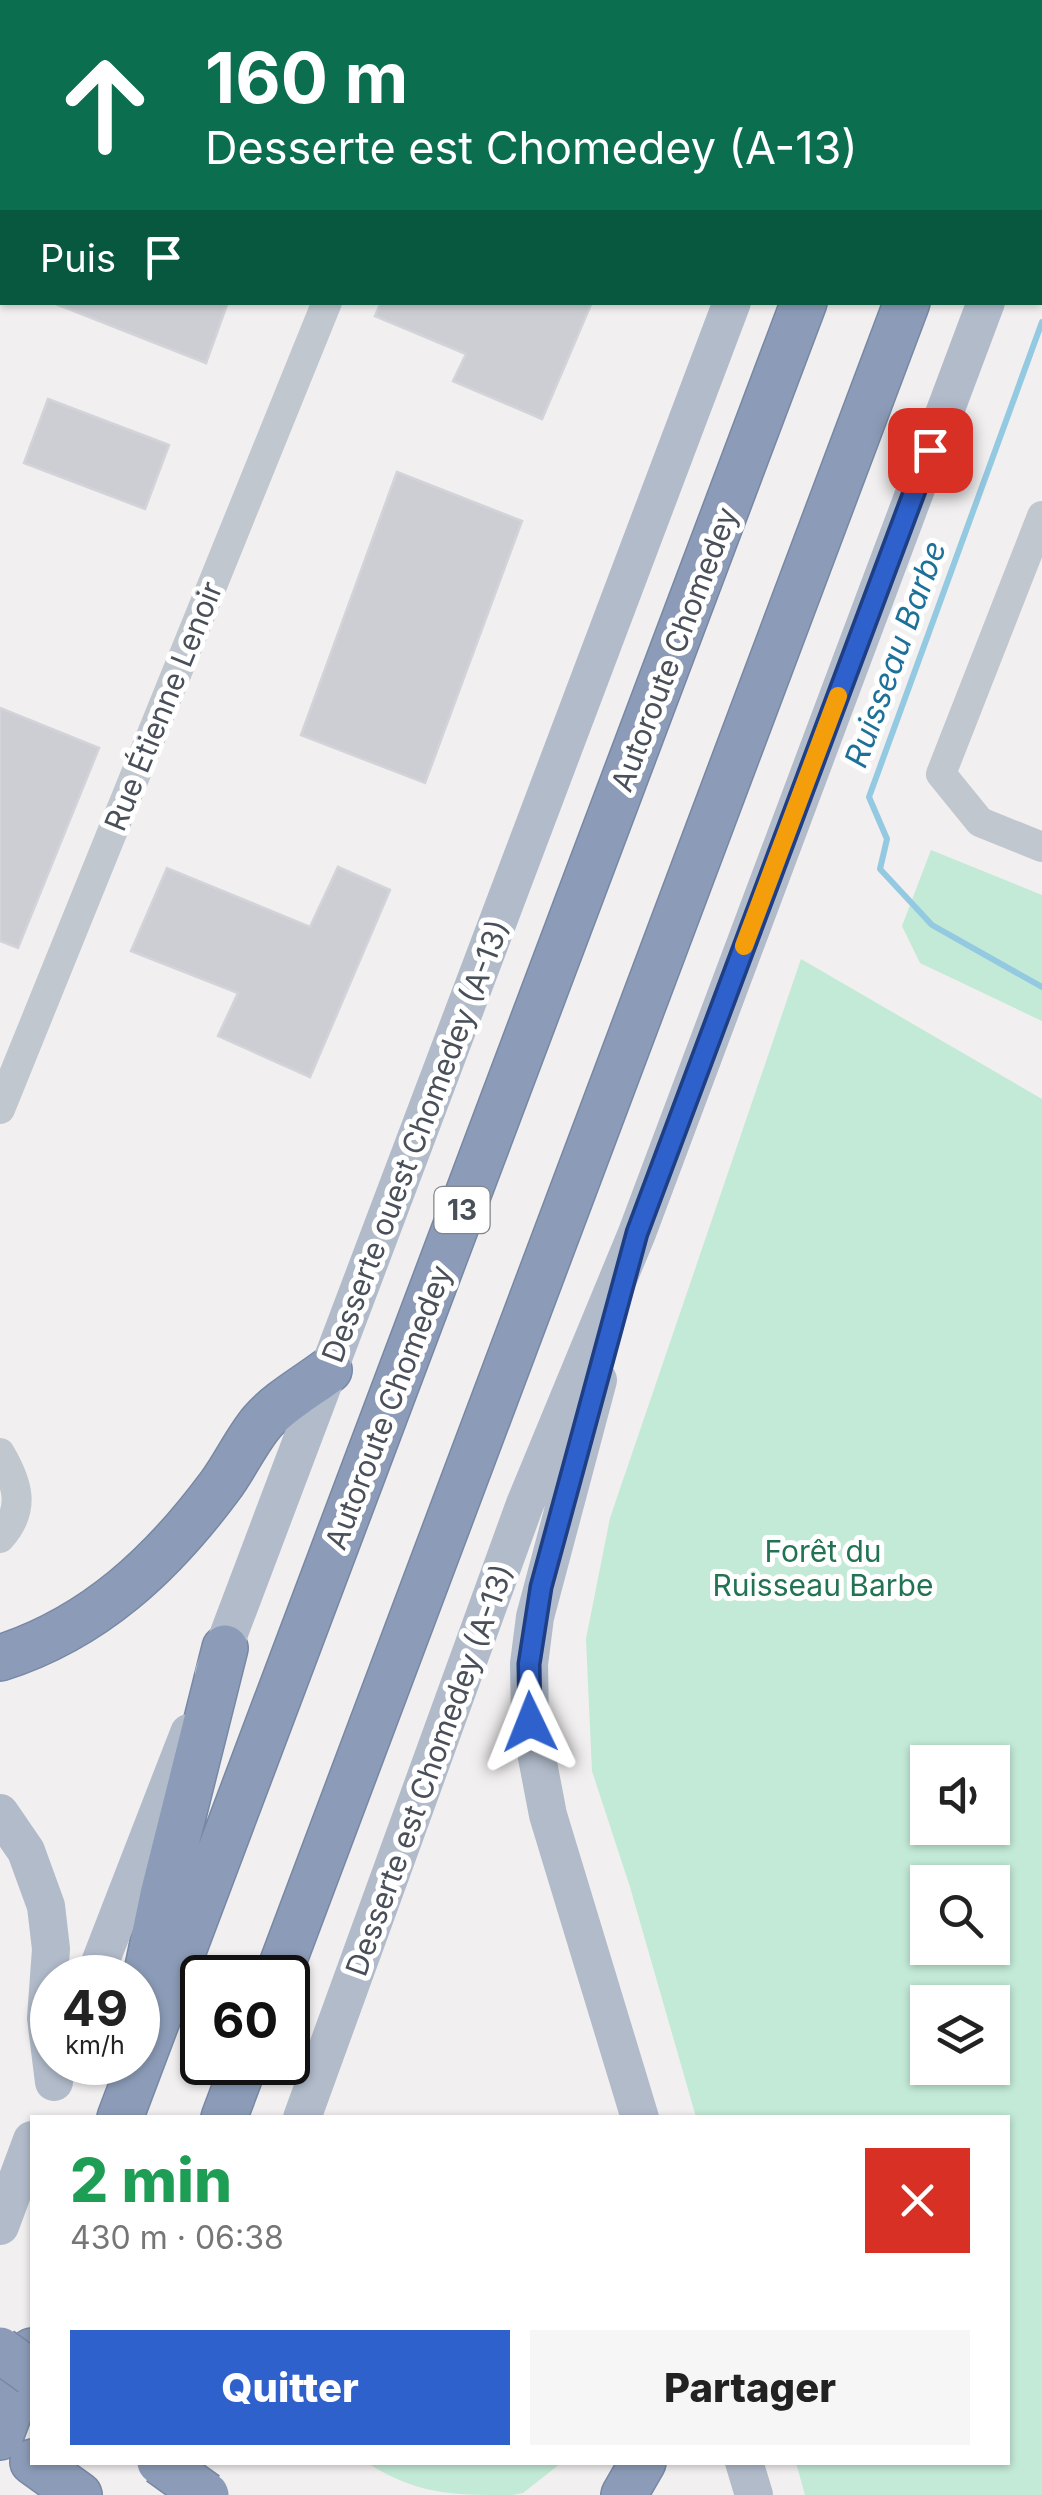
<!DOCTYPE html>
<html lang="fr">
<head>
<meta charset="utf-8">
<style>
  body { margin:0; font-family:Inter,sans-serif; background:#f6f6f6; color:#222; height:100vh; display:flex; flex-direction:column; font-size:38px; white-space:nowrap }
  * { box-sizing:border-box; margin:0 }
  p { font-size:32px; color:#767676 }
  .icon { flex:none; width:55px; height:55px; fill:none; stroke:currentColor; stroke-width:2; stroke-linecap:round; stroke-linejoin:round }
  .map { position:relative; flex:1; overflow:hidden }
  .panel { position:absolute; left:30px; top:2115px; width:980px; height:350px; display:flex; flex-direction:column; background:#fff; border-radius:0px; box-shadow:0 2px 8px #0004 }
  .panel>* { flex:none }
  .hud { position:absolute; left:0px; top:0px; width:1042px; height:305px; box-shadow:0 2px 8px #0004; background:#0b6e4f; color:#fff; overflow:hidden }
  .controls { position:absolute; left:910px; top:1745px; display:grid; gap:20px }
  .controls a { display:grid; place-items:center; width:100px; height:100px; border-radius:0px; background:#fff; box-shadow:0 2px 8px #0004; font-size:50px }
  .speed { position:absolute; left:30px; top:1955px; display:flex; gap:20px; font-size:50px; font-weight:700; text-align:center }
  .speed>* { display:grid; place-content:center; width:130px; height:130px; border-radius:50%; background:#fff; box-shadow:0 2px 8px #0004; line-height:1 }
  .speed small { font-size:25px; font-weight:400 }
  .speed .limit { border:5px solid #111; border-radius:15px; background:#fff; color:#111 }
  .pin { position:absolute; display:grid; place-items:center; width:85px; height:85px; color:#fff; margin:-42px; border-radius:20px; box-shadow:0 5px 15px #0006 }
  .me { position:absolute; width:110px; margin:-55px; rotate:358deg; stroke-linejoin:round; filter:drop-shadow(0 0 8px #0008) }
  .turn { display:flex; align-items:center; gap:35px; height:210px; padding:0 40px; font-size:45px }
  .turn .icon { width:130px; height:130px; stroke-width:2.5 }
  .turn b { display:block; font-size:70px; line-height:85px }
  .then { display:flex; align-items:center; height:95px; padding:0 40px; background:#0003; gap:20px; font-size:38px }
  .round { display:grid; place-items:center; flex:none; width:105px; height:105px; border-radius:0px; background:#f6f6f6 }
  .head { display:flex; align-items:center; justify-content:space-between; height:170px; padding:0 40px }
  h1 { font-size:60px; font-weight:800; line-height:75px; color:#1e9e55 }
  .action { display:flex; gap:20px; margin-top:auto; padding:20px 40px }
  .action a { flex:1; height:115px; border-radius:0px; background:#2e61cc; color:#fff; font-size:40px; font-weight:800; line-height:115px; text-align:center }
  .action a+a { background:#f6f6f6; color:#222 }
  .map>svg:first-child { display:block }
  .green { fill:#c2ead6; fill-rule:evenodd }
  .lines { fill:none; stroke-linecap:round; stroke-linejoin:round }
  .stream { stroke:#94c9e2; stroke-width:6 }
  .building { fill:#ccced3; stroke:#d3d4d9; stroke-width:2.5 }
  .highway-casing { stroke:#7788a4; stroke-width:48 }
  .minor { stroke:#c1c7cf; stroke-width:30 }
  .major { stroke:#b1bbca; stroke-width:38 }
  .highway { stroke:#8c9cb8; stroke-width:45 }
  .highway-bridge-casing { stroke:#7788a4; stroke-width:48; stroke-linecap:butt }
  .highway-bridge { stroke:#8c9cb8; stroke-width:45 }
  .route-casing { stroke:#1e3f85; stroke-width:25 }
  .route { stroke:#2e61cc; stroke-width:18 }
  .slow { stroke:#f59e0b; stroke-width:18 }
  .labels { text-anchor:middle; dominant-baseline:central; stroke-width:10; stroke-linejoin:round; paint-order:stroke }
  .shield { fill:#fff; stroke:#80848c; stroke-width:2.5 }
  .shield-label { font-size:28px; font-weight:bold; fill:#49505a }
  .street-label { font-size:30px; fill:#49505a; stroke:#fff }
  .park-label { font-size:30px; fill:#227353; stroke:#fff }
  .water-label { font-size:32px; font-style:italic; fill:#1d7199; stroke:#fff }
</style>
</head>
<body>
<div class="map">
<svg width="1042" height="2495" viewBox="0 0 1042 2495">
  <rect width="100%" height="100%" fill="#f1efef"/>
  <!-- green -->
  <path class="green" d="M931 850 1042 895V1021L920 963 902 926Z
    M801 959 1042 1099V2495H805L796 2463 1008 2462V2118L696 2117 630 1887 592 1771 586 1639 610 1518ZM928 1762H992V1828H928ZM928 1882H992V1948H928ZM928 2002H992V2068H928Z
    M367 2463H561L523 2493 512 2495C451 2495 419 2495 367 2463Z"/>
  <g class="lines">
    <!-- stream -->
    <path class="stream" d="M1042 322 869 797 887 839 880 869 932 925 1042 987"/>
  </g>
  <!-- building -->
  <path class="building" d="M51 302H228L206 363Z
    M381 302H592L542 419 453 381 466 354 375 316Z
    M48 399 169 445 145 509 24 463Z
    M397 472 522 521 425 783 301 735Z
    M0 708 99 748 18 948 0 941Z
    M338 867 390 890 310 1077 218 1036 238 993 131 951 167 868 310 927Z"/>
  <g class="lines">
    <defs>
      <path id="highway" d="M920 2 921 0
        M1020 2 1021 0
        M1040 151 1042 143
        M0 1658C94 1628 162 1564 220 1486 235 1466 246 1441 262 1422 279 1402 308 1386 329 1370
        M277 1978 907 302
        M141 2001 163 1895 225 1648
        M120 2118 804 302
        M224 2118 245 2062
        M0 2437 32 2351
        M33 2462 79 2495
        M624 2495 643 2462"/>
    </defs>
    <!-- highway casing -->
    <use href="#highway" class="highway-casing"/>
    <!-- minor -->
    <path class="minor" d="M450 2 451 0
      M0 6 3 0
      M1042 516 941 774 980 822 1042 847
      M0 1109 327 302
      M0 1453C18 1484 26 1509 0 1538"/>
    <!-- major -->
    <path class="major" d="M845 2 846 0
      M598 1380 535 1617 529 1664 530 1721 548 1815 640 2118
      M214 1673 732 302
      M0 1813 26 1851 46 1906 51 1949 46 2018 54 2082
      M94 1978 189 1733
      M302 2118 525 1504 637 1233 986 302
      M0 2226 32 2140
      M744 2462 754 2495"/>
    <!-- highway -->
    <use href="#highway" class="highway"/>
    <defs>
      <path id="highway-bridge" d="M0 2350 32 2373
        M160 2462 206 2495"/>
    </defs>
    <!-- highway-bridge casing -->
    <use href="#highway-bridge" class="highway-bridge-casing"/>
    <!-- highway-bridge -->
    <use href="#highway-bridge" class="highway-bridge"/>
  </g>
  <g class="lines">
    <defs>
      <path id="route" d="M530 1722 529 1664 541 1587 637 1233 930 450"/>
    </defs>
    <!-- route casing -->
    <use href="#route" class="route-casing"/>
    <!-- route -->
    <use href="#route" class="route"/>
    <!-- slow -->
    <path class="slow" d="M744 946 838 696"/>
  </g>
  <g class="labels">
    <!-- shield labels -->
    <rect class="shield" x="434.5" y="1187" width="55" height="46" rx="8"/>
    <g class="shield-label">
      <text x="462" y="1210">13</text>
    </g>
    <!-- street labels -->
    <g class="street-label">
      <text transform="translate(674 649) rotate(-69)">Autoroute Chomedey</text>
      <text transform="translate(163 706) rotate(-68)">Rue Étienne Lenoir</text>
      <text transform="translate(415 1141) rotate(-69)">Desserte ouest Chomedey (A-13)</text>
      <text transform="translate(388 1407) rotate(-69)">Autoroute Chomedey</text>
      <text transform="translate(429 1770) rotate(-70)">Desserte est Chomedey (A-13)</text>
    </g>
    <!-- park labels -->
    <g class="park-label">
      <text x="823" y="1551">Forêt du<tspan x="823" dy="34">Ruisseau Barbe</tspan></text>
    </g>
    <!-- water labels -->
    <g class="water-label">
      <text transform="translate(895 654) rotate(-70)">Ruisseau Barbe</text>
    </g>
  </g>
</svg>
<div class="controls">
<a><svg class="icon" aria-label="sound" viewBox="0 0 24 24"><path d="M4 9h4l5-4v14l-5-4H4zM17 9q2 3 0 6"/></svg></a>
<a><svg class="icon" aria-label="search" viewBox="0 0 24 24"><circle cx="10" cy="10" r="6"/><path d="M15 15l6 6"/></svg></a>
<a><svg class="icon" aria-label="layers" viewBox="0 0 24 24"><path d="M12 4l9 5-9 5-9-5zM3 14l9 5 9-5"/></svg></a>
</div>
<div class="speed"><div>49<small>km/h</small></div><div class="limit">60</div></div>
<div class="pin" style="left:930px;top:450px;background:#d93025"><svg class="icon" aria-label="arrive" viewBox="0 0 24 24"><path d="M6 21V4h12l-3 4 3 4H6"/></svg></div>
<svg class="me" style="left:530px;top:1722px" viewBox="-20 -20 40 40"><path d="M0-17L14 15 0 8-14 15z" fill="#2e61cc" stroke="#fff" stroke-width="4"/></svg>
<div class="hud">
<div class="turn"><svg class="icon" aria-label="ahead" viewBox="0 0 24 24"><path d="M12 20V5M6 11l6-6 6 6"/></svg><div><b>160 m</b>Desserte est Chomedey (A-13)</div></div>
<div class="then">Puis<svg class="icon" aria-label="arrive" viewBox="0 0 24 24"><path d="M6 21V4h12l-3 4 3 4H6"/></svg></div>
</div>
<section class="panel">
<div class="head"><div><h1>2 min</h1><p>430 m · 06:38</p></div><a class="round" style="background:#d93025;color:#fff"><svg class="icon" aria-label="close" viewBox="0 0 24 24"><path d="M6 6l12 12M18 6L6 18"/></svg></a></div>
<div class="action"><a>Quitter</a><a>Partager</a></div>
</section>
</div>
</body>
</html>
